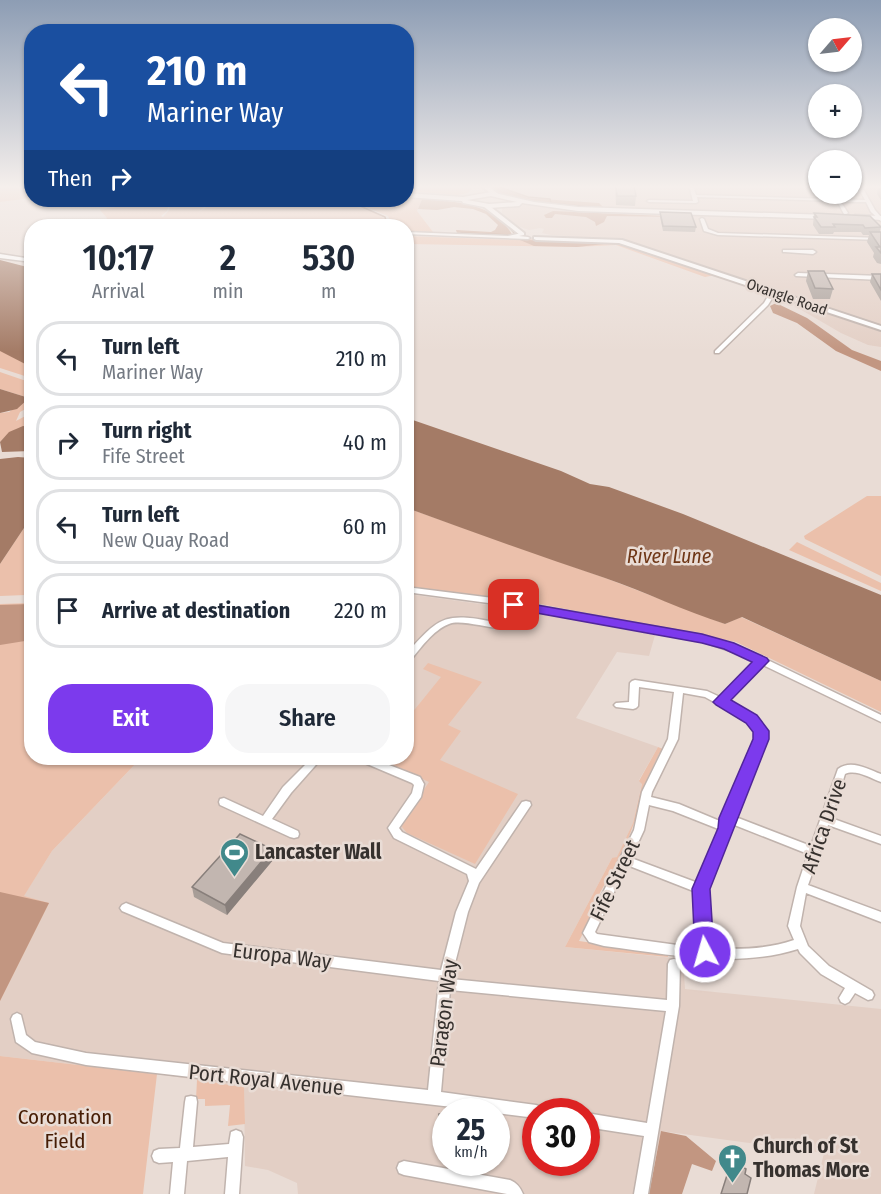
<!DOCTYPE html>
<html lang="en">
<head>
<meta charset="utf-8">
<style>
  body { margin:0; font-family:"Fira Sans Condensed",sans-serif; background:#f6f6f7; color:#1f2937; height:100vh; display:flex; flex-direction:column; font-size:22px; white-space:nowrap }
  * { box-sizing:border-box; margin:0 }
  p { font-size:20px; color:#747a83 }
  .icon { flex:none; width:33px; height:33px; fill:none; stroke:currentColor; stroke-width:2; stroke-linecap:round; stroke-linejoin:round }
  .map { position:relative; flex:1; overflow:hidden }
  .panel { position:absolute; left:24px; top:219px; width:390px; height:546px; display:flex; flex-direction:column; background:#fff; border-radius:24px; box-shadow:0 2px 4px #0004 }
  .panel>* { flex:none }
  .top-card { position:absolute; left:24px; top:24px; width:390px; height:183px; border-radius:24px; box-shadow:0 2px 4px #0004; background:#1a4fa0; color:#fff; overflow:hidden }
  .needle { width:39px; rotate:62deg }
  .fabs { position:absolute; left:808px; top:18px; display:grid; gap:12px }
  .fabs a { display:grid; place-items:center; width:54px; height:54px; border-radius:50%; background:#fff; box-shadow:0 2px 4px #0004; font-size:30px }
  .speed { position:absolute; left:432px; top:1098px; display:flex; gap:12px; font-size:30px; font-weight:700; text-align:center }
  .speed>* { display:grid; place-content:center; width:78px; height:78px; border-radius:50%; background:#fff; box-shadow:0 2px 4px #0004; line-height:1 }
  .speed small { font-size:15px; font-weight:400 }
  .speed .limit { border:9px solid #d22; background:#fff; color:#111 }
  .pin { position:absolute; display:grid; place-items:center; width:51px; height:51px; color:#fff; margin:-26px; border-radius:12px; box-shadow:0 3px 9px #0006 }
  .me { position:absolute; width:66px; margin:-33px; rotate:354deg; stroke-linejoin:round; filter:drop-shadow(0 0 4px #0008) }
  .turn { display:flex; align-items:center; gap:21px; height:126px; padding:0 24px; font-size:27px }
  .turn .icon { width:78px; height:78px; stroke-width:2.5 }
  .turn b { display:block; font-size:42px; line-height:51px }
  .then { display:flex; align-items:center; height:57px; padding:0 24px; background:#0003; gap:12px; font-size:22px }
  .eta { display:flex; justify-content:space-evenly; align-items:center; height:102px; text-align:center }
  .eta b { font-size:36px; font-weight:600; line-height:42px }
  .action { display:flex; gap:12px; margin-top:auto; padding:12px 24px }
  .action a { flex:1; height:69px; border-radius:24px; background:#7c3aed; color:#fff; font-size:24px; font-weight:600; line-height:69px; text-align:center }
  .action a+a { background:#f6f6f7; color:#1f2937 }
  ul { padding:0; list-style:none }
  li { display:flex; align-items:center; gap:18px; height:75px; margin:0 12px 9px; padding:0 12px; border:3px solid #e0e1e3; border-radius:24px }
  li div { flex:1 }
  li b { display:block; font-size:22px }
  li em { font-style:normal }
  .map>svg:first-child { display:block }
  .built { fill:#e3cfc5; fill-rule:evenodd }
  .green { fill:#ebc0ab }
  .forest { fill:#c29681 }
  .water { fill:#a47b66 }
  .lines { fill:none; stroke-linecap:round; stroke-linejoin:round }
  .stream { stroke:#a47b66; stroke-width:1.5 }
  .minor-casing { stroke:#c0b3ad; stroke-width:3 }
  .major-casing { stroke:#c0b3ad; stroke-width:4 }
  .highway-casing { stroke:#c0b3ad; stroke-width:3 }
  .minor { fill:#fff; fill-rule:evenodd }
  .major { fill:#fff; fill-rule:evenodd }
  .highway { fill:#fff; fill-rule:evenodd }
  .wall { fill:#a79d97 }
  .shaded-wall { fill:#887f7b }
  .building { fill:#c2b6b0; stroke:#887f7b; stroke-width:1.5 }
  .route { fill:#7c3aed; stroke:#51269a; stroke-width:1.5 }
  .labels { text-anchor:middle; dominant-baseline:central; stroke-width:5; stroke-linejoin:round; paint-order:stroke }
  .far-street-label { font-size:15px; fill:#36312e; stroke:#e9dcd5 }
  .water-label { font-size:20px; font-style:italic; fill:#6f3717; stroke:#e9dcd5 }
  .near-street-label { font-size:21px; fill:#36312e; stroke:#e9dcd5 }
  .near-poi-label { font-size:21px; font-weight:bold; fill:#36312e; stroke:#e9dcd5; text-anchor:start }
  .near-park-label { font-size:21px; fill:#461c04; stroke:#e9dcd5 }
</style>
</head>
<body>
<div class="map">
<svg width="881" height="1194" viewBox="0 0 881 1194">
  <rect width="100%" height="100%" fill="#e9dcd5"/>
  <!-- built -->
  <path class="built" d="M490 185H819V194H852V185H881V327L620 240 551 235 542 233 544 229 540 228 529 230 515 225 502 213V208L517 205 514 194Z
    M803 305 881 332V347L868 345 841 333 798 308Z
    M407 594 524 610 655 635 649 656 617 652 576 718 658 747 639 780 642 783 633 823 617 858H612L565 947 683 959 685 989 881 1009V1194H814L824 1153 661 1131 649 1194H298L297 1183 268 1170 245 1166 244 1087 157 1074 0 1056V1001L48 904 23 897 52 851 141 758H406ZM446 1112H496V1162H446ZM536 1112H586V1162H536Z"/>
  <!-- green -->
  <path class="green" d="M0 185H31V198L0 202Z
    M406 185H474L468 193 458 195 407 191Z
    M407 198 422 199 417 211 433 232H407L406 226H388L390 220 388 216 363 206 360 200Z
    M153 200 170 201 167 211 161 216 163 217 169 210 171 200H211L199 212 211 204 213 200H353L357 207 376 213 385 219V224L382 226H188L184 224 182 225 185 226H113L106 222 107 218 100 210Z
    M407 236 519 240 517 238 616 242 715 275 705 277 616 245 577 247 407 244Z
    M0 342 31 359V378L0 368Z
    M0 372 32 383 31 406 20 412 16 421 31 413V427C18 426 9 432 0 442V413L9 412 29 398 0 389Z
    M867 496H881V576L805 539 804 536Z
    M407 508 608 579 725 624 741 617 881 681V712L736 642 530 602 407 587V532L411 527 407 525Z
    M31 509V577L26 595 0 596V564L26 525Z
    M797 542 881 583V591L789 550Z
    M31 603 32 758H141L52 851 24 896 49 903 0 1001V604Z
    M428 663 482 682 448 725 461 731 440 760 518 794 475 864 407 833 402 827 403 821 429 782 377 758H406L407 719 441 677 423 669Z
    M658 747 665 750 659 754 650 773 652 775 627 842 628 845 610 881 606 882 592 907 595 910 579 941 621 947 623 949 667 951 668 957 565 947 612 858 617 857 633 823 642 784 639 781Z
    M0 1056 157 1074 143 1194H0Z
    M197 1080 244 1087 245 1124 228 1126 230 1105 205 1106V1099H196Z"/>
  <!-- forest -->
  <path class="forest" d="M487 185H494L528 198 599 203 603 207C583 212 501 200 487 185Z
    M422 199C457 202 494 202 513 236L457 233 456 230 491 232 495 230 498 225 486 214 473 209 454 207 437 210 418 209Z
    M553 211 686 217 607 216 604 222 596 226 595 222 586 217 555 214 552 218H546L544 215Z
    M520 240 602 241 614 243 577 247 534 246Z
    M776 303 807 318 852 350 881 361V371L836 351 797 323 773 313 770 306Z
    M31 604V640L0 645V605Z
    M0 892 49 903 0 1001Z
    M661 1131 686 1136 716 1161 712 1171 692 1164 682 1194H649Z"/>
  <!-- water -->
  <path class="water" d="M0 260 31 268V367L0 351Z
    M0 389 29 398 17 409 0 413Z
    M407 418 561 471 590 484 609 487 683 514 881 595V681L742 617 725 624C684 611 646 592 605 578 539 556 473 532 407 508Z
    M23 426 31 427V451L2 452 0 442 9 432Z
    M18 457 31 458V474L29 477 31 479V509L26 525 0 564V459Z"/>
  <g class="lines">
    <!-- stream -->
    <path class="stream" d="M494 185 528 197 550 199 551 203 588 207
      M356 200 360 206 385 217 387 225 385 226
      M509 227 515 234
      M461 233 511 235"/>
    <defs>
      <path id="minor" d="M689 185H693L696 195 865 200 857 185H861L875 210 881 217V221L871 212 866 202H841L848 213 846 214H844L837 201 697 197 698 202 696 203 649 202 647 201 649 200 693 201Z
        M702 218 704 219 708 229 718 233 881 238V240L718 235 704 231 700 219Z
        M406 232 508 236 522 233H524V235L519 236 528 237 530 238 528 239 406 234Z
        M783 250H813L816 252 813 254 785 252H783Z
        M0 254 32 259V262L0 258Z
        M798 273 881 276V280L796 276 795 275Z
        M771 291 776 292 768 305 719 353H715V351L764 303Z
        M406 587 501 599 702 635 751 652 881 715V722L763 665 727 700C743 710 766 719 766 739L733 816 811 846 838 769C851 759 867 769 881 774V782C870 778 856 769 845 774L831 818 881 836V844L828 825 820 852 808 885 881 912V922L806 893 800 926 808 946 829 966 872 991 874 995 872 999 868 1000 855 993 849 1002 845 1004 841 1002 839 998 845 988 821 974 800 953 798 949C735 969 668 954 604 946L589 942 583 933 634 830 642 792 668 739 674 692 639 687 638 706 636 708 633 709 616 707 614 705 616 703 629 702 630 683 632 681 635 680 707 691 720 697 756 662 745 656 701 641 517 608C514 613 512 620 508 625 501 634 464 618 449 624 433 630 420 649 409 662L406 663V654C437 620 442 612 489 621L496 604 406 592ZM504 606 509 607 502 621 499 623 497 622ZM683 693 705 697 748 721 756 732V739L722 818V822L679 804 651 797 652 792 678 739ZM649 805 673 811 721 830 698 883 631 858 644 830ZM732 824 808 854 797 887 788 926 794 940C767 949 739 950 711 948L706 889 732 828ZM627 865 696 892 699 948 597 934 595 932Z
        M312 758H322L291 793 272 819 298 831 299 834 298 837 294 838 290 837 220 805 219 802 220 799 224 798 263 816 283 787Z
        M358 758H371L420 777 424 784 421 797 399 828 402 832 476 869 522 802 526 801 530 802 531 805 479 883 468 912 451 979 667 1000 668 964 670 960 674 959 678 960 680 964 679 1006 648 1194H634L644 1136 586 1127V1113L647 1123 666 1011 450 990 441 1092 536 1105 541 1107 542 1112H536V1118L496 1113V1112L86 1065 32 1053 16 1042 11 1019 13 1015 17 1013 21 1015 26 1035 35 1042 86 1053 428 1090 439 981 222 953 122 911 120 908 122 905 126 903 223 943 441 970 456 912 469 881 467 874 394 838 388 828 412 793 414 785 412 783 360 761Z
        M191 1096 196 1097 197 1102 193 1147 229 1144 231 1132 236 1130 241 1132 243 1137 239 1194H225L228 1157 187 1161 184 1194H170L173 1162 159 1163 154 1161 152 1156 154 1151 159 1149 180 1148 185 1102 186 1097Z
        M404 1161 510 1180C517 1183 520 1187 523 1194H507L404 1175 399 1173 397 1168 399 1163Z"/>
      <path id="major" d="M480 185H487L498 194 493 195Z
        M483 204H487L524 233V235H520L483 206Z
        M534 237 622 240 881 326V330L619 243 536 240 534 239Z"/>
      <path id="highway" d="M491 192 534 202 578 207 829 215 832 217 829 219 578 211 522 203 519 206 489 208 463 203 462 201 406 197V193L463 197ZM491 196 517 202 489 204 467 200Z
        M855 215 881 216V220L853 218 852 217Z"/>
    </defs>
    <!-- minor casing -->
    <use href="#minor" class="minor-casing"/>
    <!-- major casing -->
    <use href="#major" class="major-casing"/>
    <!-- highway casing -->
    <use href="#highway" class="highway-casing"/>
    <!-- minor -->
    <use href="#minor" class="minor"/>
    <!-- major -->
    <use href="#major" class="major"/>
    <!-- highway -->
    <use href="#highway" class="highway"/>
  </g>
  <!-- wall -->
  <path class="wall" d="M615 185H634L636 196 635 206 616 205Z
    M803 185H819V190H806Z
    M878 188H881V200L877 194Z
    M660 212 696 227 695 232 663 231 660 217Z
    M814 213 881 227 880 232H881V264L877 263 873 257 874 253 867 242 869 235H863L861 232H834L833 234H819L813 225Z
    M808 271 833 289 830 299H813L806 281Z
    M872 274H881V301L870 282Z
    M273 860 227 915 194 897 192 887Z
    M439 1114 446 1115V1134H438Z"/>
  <!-- shaded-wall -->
  <path class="shaded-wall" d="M272 849 273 860 227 915 225 905Z"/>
  <!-- building -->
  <path class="building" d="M616 185H634L636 196H617Z
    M805 185H819V188L806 187Z
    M660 212 691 213 696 227 663 226Z
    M814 213 870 216 881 227 865 228 863 225 833 224 835 227H821L814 217H817Z
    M870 232H881V253L876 247H880Z
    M808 271H824L833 289 815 288Z
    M872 274H881V290Z
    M240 834 272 849 225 905 192 887Z
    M439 1114 446 1115V1128H438Z
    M737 1164 746 1169 745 1174 751 1178 747 1194H721L730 1166 735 1169Z"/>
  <!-- sky -->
  <linearGradient id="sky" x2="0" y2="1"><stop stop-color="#8d9db4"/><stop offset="0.53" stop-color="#f5efec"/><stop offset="1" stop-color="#f5efec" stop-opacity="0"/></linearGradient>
  <rect width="881" height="352" fill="url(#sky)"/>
  <!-- route -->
  <path class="route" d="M514 601 702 634 734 643 767 658 769 661 731 700 757 715 769 731V739L710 889 714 952 712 958 705 960 698 958 695 952 692 889 718 828 719 818 753 739V732L746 723 716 705 713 702 752 662 724 649 702 643 509 608 507 605Z"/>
  <!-- icons -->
  <defs>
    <symbol id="stadium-pin" viewBox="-11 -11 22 30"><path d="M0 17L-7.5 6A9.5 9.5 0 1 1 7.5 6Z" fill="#41898b" stroke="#e9dcd5"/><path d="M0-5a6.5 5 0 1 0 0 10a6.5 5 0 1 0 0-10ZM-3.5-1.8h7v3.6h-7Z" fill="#fff"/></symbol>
    <symbol id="church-pin" viewBox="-11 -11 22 30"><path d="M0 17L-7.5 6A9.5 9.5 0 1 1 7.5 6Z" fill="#41898b" stroke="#e9dcd5"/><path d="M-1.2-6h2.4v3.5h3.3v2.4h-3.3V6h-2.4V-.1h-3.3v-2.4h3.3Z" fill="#fff"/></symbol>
  </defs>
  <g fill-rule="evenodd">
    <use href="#stadium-pin" x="218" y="836" width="33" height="45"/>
    <use href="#church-pin" x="716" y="1142" width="33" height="45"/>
  </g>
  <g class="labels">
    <!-- far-street labels -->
    <g class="far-street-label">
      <text transform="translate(787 297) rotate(19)">Ovangle Road</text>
    </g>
    <!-- water labels -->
    <g class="water-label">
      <text x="669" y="556">River Lune</text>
    </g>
    <!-- near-street labels -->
    <g class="near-street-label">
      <text transform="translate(824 826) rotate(-71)">Africa Drive</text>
      <text transform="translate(615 880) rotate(-64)">Fife Street</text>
      <text transform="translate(282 956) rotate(7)">Europa Way</text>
      <text transform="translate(444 1013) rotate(-83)">Paragon Way</text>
      <text transform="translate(266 1080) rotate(6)">Port Royal Avenue</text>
    </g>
    <!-- near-poi labels -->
    <g class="near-poi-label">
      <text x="255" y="852">Lancaster Wall</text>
      <text x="753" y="1146">Church of St<tspan x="753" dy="24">Thomas More</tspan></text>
    </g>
    <!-- near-park labels -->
    <g class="near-park-label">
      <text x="65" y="1117">Coronation<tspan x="65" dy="24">Field</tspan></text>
    </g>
  </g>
</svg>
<div class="fabs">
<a><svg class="needle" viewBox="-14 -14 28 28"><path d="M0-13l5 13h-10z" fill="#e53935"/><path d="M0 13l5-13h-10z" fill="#747a83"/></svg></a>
<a>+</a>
<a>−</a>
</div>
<div class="speed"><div>25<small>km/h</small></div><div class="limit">30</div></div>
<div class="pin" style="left:514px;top:605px;background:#d93025"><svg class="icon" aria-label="arrive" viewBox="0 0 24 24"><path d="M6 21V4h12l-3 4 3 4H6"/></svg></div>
<svg class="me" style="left:705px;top:952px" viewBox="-20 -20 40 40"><circle r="17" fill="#7c3aed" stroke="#fff" stroke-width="3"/><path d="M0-11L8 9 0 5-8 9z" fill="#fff"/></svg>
<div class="top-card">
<div class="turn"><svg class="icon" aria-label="left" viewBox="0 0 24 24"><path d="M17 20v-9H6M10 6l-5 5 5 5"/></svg><div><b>210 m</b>Mariner Way</div></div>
<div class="then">Then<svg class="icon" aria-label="right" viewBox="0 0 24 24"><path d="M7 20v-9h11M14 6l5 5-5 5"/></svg></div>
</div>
<section class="panel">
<div class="eta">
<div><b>10:17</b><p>Arrival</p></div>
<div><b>2</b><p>min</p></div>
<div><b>530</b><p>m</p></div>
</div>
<ul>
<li><svg class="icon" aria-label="left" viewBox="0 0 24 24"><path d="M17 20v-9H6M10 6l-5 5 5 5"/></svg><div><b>Turn left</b><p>Mariner Way</p></div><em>210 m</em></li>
<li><svg class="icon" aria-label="right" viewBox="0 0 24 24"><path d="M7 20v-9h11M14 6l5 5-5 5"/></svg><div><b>Turn right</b><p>Fife Street</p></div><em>40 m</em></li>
<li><svg class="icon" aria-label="left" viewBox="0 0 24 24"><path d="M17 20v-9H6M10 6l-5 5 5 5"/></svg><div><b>Turn left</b><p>New Quay Road</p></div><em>60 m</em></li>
<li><svg class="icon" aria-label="arrive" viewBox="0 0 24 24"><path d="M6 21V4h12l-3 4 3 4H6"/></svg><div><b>Arrive at destination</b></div><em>220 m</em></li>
</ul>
<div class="action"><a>Exit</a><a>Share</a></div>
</section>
</div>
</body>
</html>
